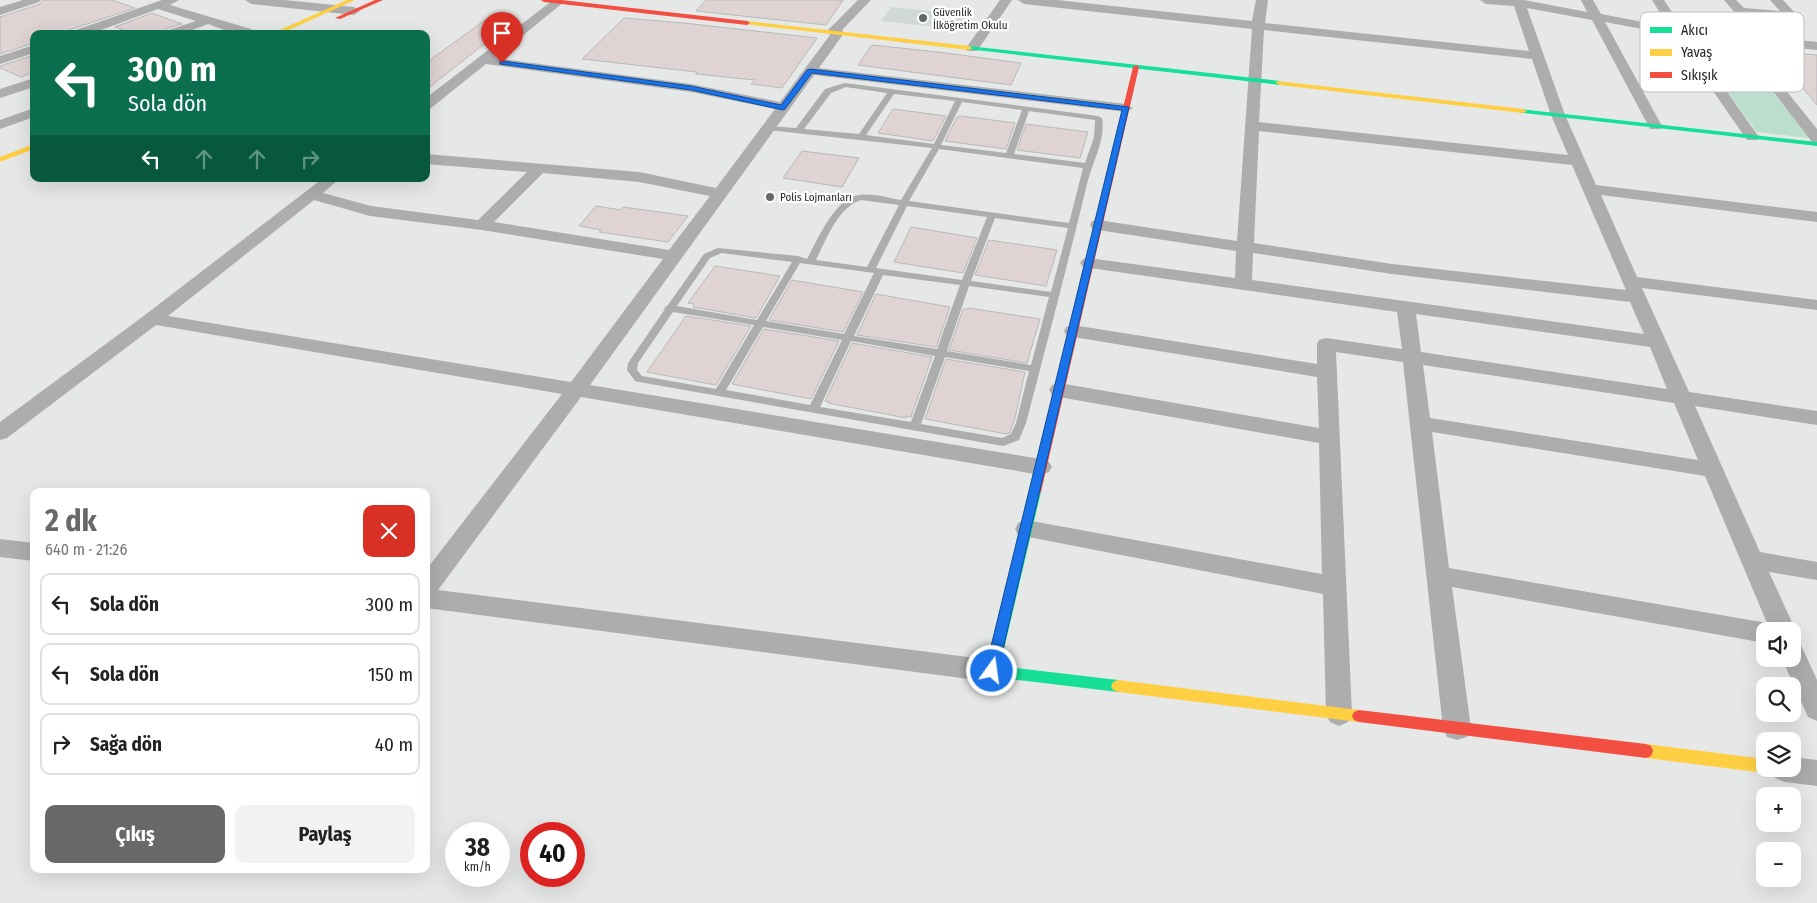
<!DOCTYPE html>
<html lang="tr">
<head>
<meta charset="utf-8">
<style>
  body { margin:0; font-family:"Fira Sans Condensed",sans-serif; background:#f2f2f2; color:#222; height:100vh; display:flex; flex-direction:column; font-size:19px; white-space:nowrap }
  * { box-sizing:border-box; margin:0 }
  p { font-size:16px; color:#767676 }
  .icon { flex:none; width:28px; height:28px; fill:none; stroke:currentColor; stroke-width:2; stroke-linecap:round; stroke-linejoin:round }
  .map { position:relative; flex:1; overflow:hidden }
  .side { position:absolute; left:30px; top:488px; width:400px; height:385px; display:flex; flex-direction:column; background:#fff; border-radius:10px; box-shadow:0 5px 20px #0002 }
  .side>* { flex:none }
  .top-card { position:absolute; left:30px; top:30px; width:400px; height:152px; border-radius:10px; box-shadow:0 5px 20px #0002; background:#0b6e4f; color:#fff; overflow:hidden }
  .fabs { position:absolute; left:1756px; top:622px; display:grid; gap:10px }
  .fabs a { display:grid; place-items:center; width:45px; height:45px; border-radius:10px; background:#fff; box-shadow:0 5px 20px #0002; font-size:25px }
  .speed { position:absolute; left:445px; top:822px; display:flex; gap:10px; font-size:25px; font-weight:700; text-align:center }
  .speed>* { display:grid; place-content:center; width:65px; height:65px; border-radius:50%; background:#fff; box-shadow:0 5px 20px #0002; line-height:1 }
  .speed small { font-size:12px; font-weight:400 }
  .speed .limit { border:8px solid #d22; background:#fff; color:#111 }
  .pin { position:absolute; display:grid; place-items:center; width:42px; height:42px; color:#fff; margin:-51px -21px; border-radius:50% 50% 50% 0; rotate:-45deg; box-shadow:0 0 5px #0007 }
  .pin .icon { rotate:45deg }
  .me { position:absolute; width:55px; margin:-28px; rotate:14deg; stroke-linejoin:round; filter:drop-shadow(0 0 4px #0008) }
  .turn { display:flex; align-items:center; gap:18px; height:105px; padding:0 15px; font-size:22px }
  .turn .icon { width:65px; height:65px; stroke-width:2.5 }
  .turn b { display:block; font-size:35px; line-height:42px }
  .lanes { display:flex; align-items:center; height:48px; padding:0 15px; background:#0003; justify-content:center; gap:25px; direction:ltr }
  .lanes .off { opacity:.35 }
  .round { display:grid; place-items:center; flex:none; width:52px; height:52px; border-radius:10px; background:#f2f2f2 }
  .head { display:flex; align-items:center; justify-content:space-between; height:85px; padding:0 15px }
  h1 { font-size:30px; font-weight:700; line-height:38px; color:#676968 }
  .action { display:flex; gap:10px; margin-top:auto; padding:10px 15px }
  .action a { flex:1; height:58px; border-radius:10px; background:#676968; color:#fff; font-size:20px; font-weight:700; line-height:58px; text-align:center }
  .action a+a { background:#f2f2f2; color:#222 }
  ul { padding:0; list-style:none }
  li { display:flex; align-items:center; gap:15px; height:62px; margin:0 10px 8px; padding:0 5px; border:2px solid #e0e0e0; border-radius:10px }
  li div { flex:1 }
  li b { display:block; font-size:19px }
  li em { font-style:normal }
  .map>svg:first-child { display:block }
  .built { fill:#d1d9d4 }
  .green { fill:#bcdecc }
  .building { fill:#e0d3d4; stroke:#b8b9b8 }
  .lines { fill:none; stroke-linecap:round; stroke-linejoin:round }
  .lane { fill:#acadac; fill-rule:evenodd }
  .street { fill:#acadac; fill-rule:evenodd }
  .fast { fill:#16e098; fill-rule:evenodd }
  .slow { fill:#ffcf43; fill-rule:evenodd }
  .jam { fill:#f24e42; fill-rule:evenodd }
  .route { fill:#1a73e8; stroke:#114b97 }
  .poi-dot { fill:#676968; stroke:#fff; stroke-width:2 }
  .labels { text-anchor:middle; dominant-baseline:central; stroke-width:4.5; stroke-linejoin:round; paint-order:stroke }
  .far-poi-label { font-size:11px; fill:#232524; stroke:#fff; text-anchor:start }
  .key { fill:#fff; stroke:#bdbebd; stroke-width:1 }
  .key-label { font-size:14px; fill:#232524 }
</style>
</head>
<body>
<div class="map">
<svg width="1817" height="903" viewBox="0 0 1817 903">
  <rect width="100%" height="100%" fill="#e5e8e6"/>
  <!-- built -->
  <path class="built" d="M891 7 965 14 956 29 881 21Z"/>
  <!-- green -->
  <path class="green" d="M1694 39 1728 43 1737 47 1809 138 1757 132 1689 40Z"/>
  <!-- building -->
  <path class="building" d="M43 0H112L135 8 57 34H34V43L0 54V17L40 4Z
    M706 0H843L826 25 696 11Z
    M152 13 182 24 165 29 162 34H133L115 27Z
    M624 18 684 23 817 38 782 88 751 84 755 80 696 74 697 72 582 59Z
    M485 20 512 22 426 90V63Z
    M872 45 938 52 1021 63 1011 85 858 65Z
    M1771 51 1817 55V105L1789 72Z
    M34 55V72L21 77 0 68V66Z
    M893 109 946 116 933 141 878 133Z
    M961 116 1015 123 1006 149 945 141 957 117Z
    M1026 124 1088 132 1080 158 1017 150Z
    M802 151 859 158 842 187 783 178Z
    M596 206 621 210 623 207 688 216 668 242 599 232 601 230 579 226Z
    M911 227 977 238 963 273 894 262Z
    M989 240 1057 250 1046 286 975 275Z
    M715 266 780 276 756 318 693 307 694 304 688 303Z
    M792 280 863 292 843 332 769 320Z
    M876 294 950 307 936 347 857 335Z
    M969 308 1040 319 1027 363 949 350 963 309H968Z
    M686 316 751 326 716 385 647 372Z
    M764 329 839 341 811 399 732 384Z
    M852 343 932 357 911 417 906 416V418L828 403 829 402 825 401Z
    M946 359 1025 372 1015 418 1010 433 1006 434 925 419Z"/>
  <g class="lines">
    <!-- lane -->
    <path class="lane" d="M845 83 1098 116 1102 118C1106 140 1092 163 1087 184 1068 263 1047 343 1026 423L1019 440 1003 446 639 382 635 381 627 370 628 363 665 309 664 308 668 305 704 254 718 248 798 256 807 259C818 239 835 198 859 195 873 193 888 198 901 200L932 148 768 130 764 128 768 126 796 128 825 89ZM846 87 887 93 859 134 804 129 831 93ZM894 94 955 101 934 144 866 135ZM962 102 1022 110 1006 153 941 145ZM1029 111 1095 120 1094 137 1085 163 1014 154ZM939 149 1083 168 1069 223 909 201ZM861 200 899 205 867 267 816 260C826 240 838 207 861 200ZM907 206 987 217 962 280 876 268ZM995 218 1068 228 1051 292 971 281ZM722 253 792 262 757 320 677 306 710 258ZM800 263 874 273 844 334 766 321ZM883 275 960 285 937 349 854 336ZM969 286 1049 297 1031 365 947 351ZM673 312 754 325 716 389 642 376 637 370 638 363ZM763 327 842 340 810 405 726 390ZM851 341 935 356 911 422 820 407ZM945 357 1029 371 1016 423 1011 434 1002 438 921 424Z"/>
    <!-- street -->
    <path class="street" d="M23 0H41L39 2 0 15V7Z
      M162 0H179L170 5 251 29 253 32 252 34H235L208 24 182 34H164L166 31 196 21 158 9 90 34H71L73 31Z
      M245 0H284L354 7 360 11 354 15 251 4Z
      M553 0 565 1 495 58 691 84 780 102 830 35 827 32 829 29 858 0H871L842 30 844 33 819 68 1126 104 1133 108 1126 112 814 75 590 385 1041 459 1049 462 1052 467 1049 472 1041 475 581 397 438 590 992 660 1001 663 1005 671 1001 679 992 682 426 608V570L562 394 156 325 7 438 0 440V422L145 315 322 179H339L323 193 371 206 478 220 527 172 426 164V154L639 172 716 188 775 109 691 92 486 64 431 108 426 109V98ZM543 173 639 182 710 196 669 250 494 222ZM314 200 370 216 482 230 663 259 571 382 168 316Z
      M1000 0H1012L977 51H967L966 48Z
      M1018 0H1057L1252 21 1256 0H1268L1265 23 1529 51 1514 6 1486 4 1480 0H1524L1587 12 1581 0H1593L1601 14 1669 27 1652 0H1664L1683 29 1775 38 1757 16 1736 14 1724 0H1736L1744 8 1780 11 1770 0H1783L1797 15 1791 19 1771 17 1790 39 1817 42V50L1748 43 1817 129V143L1812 142 1734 41 1688 37 1759 137 1757 140H1747L1674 35 1605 22 1662 126 1660 129H1650L1592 20 1527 8 1565 115 1596 185 1817 212V222L1601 195 1637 277 1817 300V310L1642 288 1689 392 1817 411V425L1695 406 1760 552 1817 562V580L1769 572 1796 631 1792 637V631H1765V643L1452 587 1471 728 1467 737 1457 740 1447 737 1443 728 1403 362 1336 352 1352 714 1348 722 1339 726 1330 722 1326 714 1323 594 1018 535 1015 529 1018 523 1026 520 1322 574 1319 443 1059 397 1052 395 1049 390 1052 385 1059 383 1319 428 1317 377 1073 337 1066 335 1064 331 1066 327 1073 325 1317 364V344L1319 340 1326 338 1402 349 1397 312 1083 267 1080 263 1083 259 1089 258 1235 278 1236 251 1098 230 1092 229 1090 225 1092 221 1098 220 1237 241 1252 29 1024 4ZM1264 30 1532 59 1551 115 1568 155 1259 122ZM1259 131 1572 165 1626 290 1392 264 1254 243ZM1253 253 1392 274 1630 302 1644 334 1252 280ZM1416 314 1650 347 1667 389 1421 352ZM1423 365 1674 403 1698 460 1430 418ZM1432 432 1705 476 1767 623 1449 568Z
      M34 45V53L0 64V56Z
      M34 78V87L0 98V89Z
      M34 108V117L0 129V120Z
      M0 539 34 543V561L0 557Z
      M1792 642 1801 645 1817 680V721L1808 717 1782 659H1792Z
      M1792 757 1817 760V786L1785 782 1775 778 1771 769H1792Z"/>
    <!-- fast -->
    <path class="fast" d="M969 46 1280 81 1284 83 1280 85 967 49V47Z
      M1520 109 1817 142V146L1523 113H1520Z
      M1035 488 1039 489 1041 492 1000 666 1118 680 1123 682 1125 686 1123 690 1118 692 992 677 987 675 985 671 1029 492 1031 489Z"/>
    <!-- slow -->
    <path class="slow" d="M347 0H355L280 34H271Z
      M747 21 969 46 972 48 969 50 745 24 744 23Z
      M1277 81 1523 109 1527 111 1523 113 1280 85 1276 83Z
      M34 144V149L0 162V157Z
      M1118 680 1359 710 1364 712 1366 716 1364 720 1359 722 1118 692 1113 690 1111 686 1113 682Z
      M1646 744 1765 759V769H1771L1765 773 1646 758 1641 756 1639 751 1641 746Z"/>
    <!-- jam -->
    <path class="jam" d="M375 0H383L340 19 335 18Z
      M541 0H561L747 21 750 23 747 25 544 2Z
      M1136 65 1139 67 1041 492 1039 495H1031L1029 492 1133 67Z
      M1359 710 1646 744 1651 746 1653 751 1651 756 1646 758 1359 722 1354 720 1352 716 1354 712Z"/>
  </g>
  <!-- route -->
  <path class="route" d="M502 61 691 86 781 105 807 70 810 69 1129 107 997 675 992 677 987 675 985 671 1122 110 812 73 785 109 783 110 691 90 500 64V61Z"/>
  <!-- markers -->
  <g class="poi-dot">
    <circle cx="923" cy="18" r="5"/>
    <circle cx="770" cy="197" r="5"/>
  </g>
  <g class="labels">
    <!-- far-poi labels -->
    <g class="far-poi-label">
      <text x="933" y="12">Güvenlik<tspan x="933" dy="13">İlköğretim Okulu</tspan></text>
      <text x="780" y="197">Polis Lojmanları</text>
    </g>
  </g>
  <!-- legend -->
  <rect x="1640" y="12" width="164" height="80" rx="8" class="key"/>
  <rect x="1650" y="27" width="22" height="6" fill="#16e098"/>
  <rect x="1650" y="49" width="22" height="7" fill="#ffcf43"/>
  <rect x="1650" y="72" width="22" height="6" fill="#f24e42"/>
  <g class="key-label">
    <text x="1681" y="35">Akıcı</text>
    <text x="1681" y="57">Yavaş</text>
    <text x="1681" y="80">Sıkışık</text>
  </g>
</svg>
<div class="fabs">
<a><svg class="icon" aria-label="sound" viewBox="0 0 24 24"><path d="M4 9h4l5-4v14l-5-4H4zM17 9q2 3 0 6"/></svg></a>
<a><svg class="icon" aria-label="search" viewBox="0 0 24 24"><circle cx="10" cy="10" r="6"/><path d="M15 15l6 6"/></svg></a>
<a><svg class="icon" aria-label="layers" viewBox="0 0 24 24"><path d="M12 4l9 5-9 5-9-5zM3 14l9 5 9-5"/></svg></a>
<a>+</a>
<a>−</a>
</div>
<div class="speed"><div>38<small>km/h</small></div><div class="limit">40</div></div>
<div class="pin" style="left:502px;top:63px;background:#d93025"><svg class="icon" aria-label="arrive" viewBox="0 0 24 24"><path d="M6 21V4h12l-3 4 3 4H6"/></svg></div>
<svg class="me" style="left:992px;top:671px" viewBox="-20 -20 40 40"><circle r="17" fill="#1a73e8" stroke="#fff" stroke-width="3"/><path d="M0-11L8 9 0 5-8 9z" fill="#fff"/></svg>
<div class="top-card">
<div class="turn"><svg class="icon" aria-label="left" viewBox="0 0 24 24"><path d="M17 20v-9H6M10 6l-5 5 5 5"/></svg><div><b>300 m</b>Sola dön</div></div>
<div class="lanes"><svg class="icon" aria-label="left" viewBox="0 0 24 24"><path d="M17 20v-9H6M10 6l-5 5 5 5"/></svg><svg class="icon off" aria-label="ahead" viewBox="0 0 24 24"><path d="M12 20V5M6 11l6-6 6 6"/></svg><svg class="icon off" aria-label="ahead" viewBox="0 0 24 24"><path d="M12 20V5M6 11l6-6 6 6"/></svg><svg class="icon off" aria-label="right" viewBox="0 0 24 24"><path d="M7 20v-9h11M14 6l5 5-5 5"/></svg></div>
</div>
<section class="side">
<div class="head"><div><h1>2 dk</h1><p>640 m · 21:26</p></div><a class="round" style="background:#d93025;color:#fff"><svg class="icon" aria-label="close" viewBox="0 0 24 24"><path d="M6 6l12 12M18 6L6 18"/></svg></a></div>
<ul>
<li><svg class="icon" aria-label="left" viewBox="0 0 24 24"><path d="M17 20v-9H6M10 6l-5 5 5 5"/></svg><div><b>Sola dön</b></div><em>300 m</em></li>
<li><svg class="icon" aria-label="left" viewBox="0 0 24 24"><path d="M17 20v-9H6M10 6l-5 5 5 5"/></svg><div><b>Sola dön</b></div><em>150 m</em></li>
<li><svg class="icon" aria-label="right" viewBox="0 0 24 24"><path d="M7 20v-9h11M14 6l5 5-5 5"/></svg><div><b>Sağa dön</b></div><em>40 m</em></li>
</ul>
<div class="action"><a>Çıkış</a><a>Paylaş</a></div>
</section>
</div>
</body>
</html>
